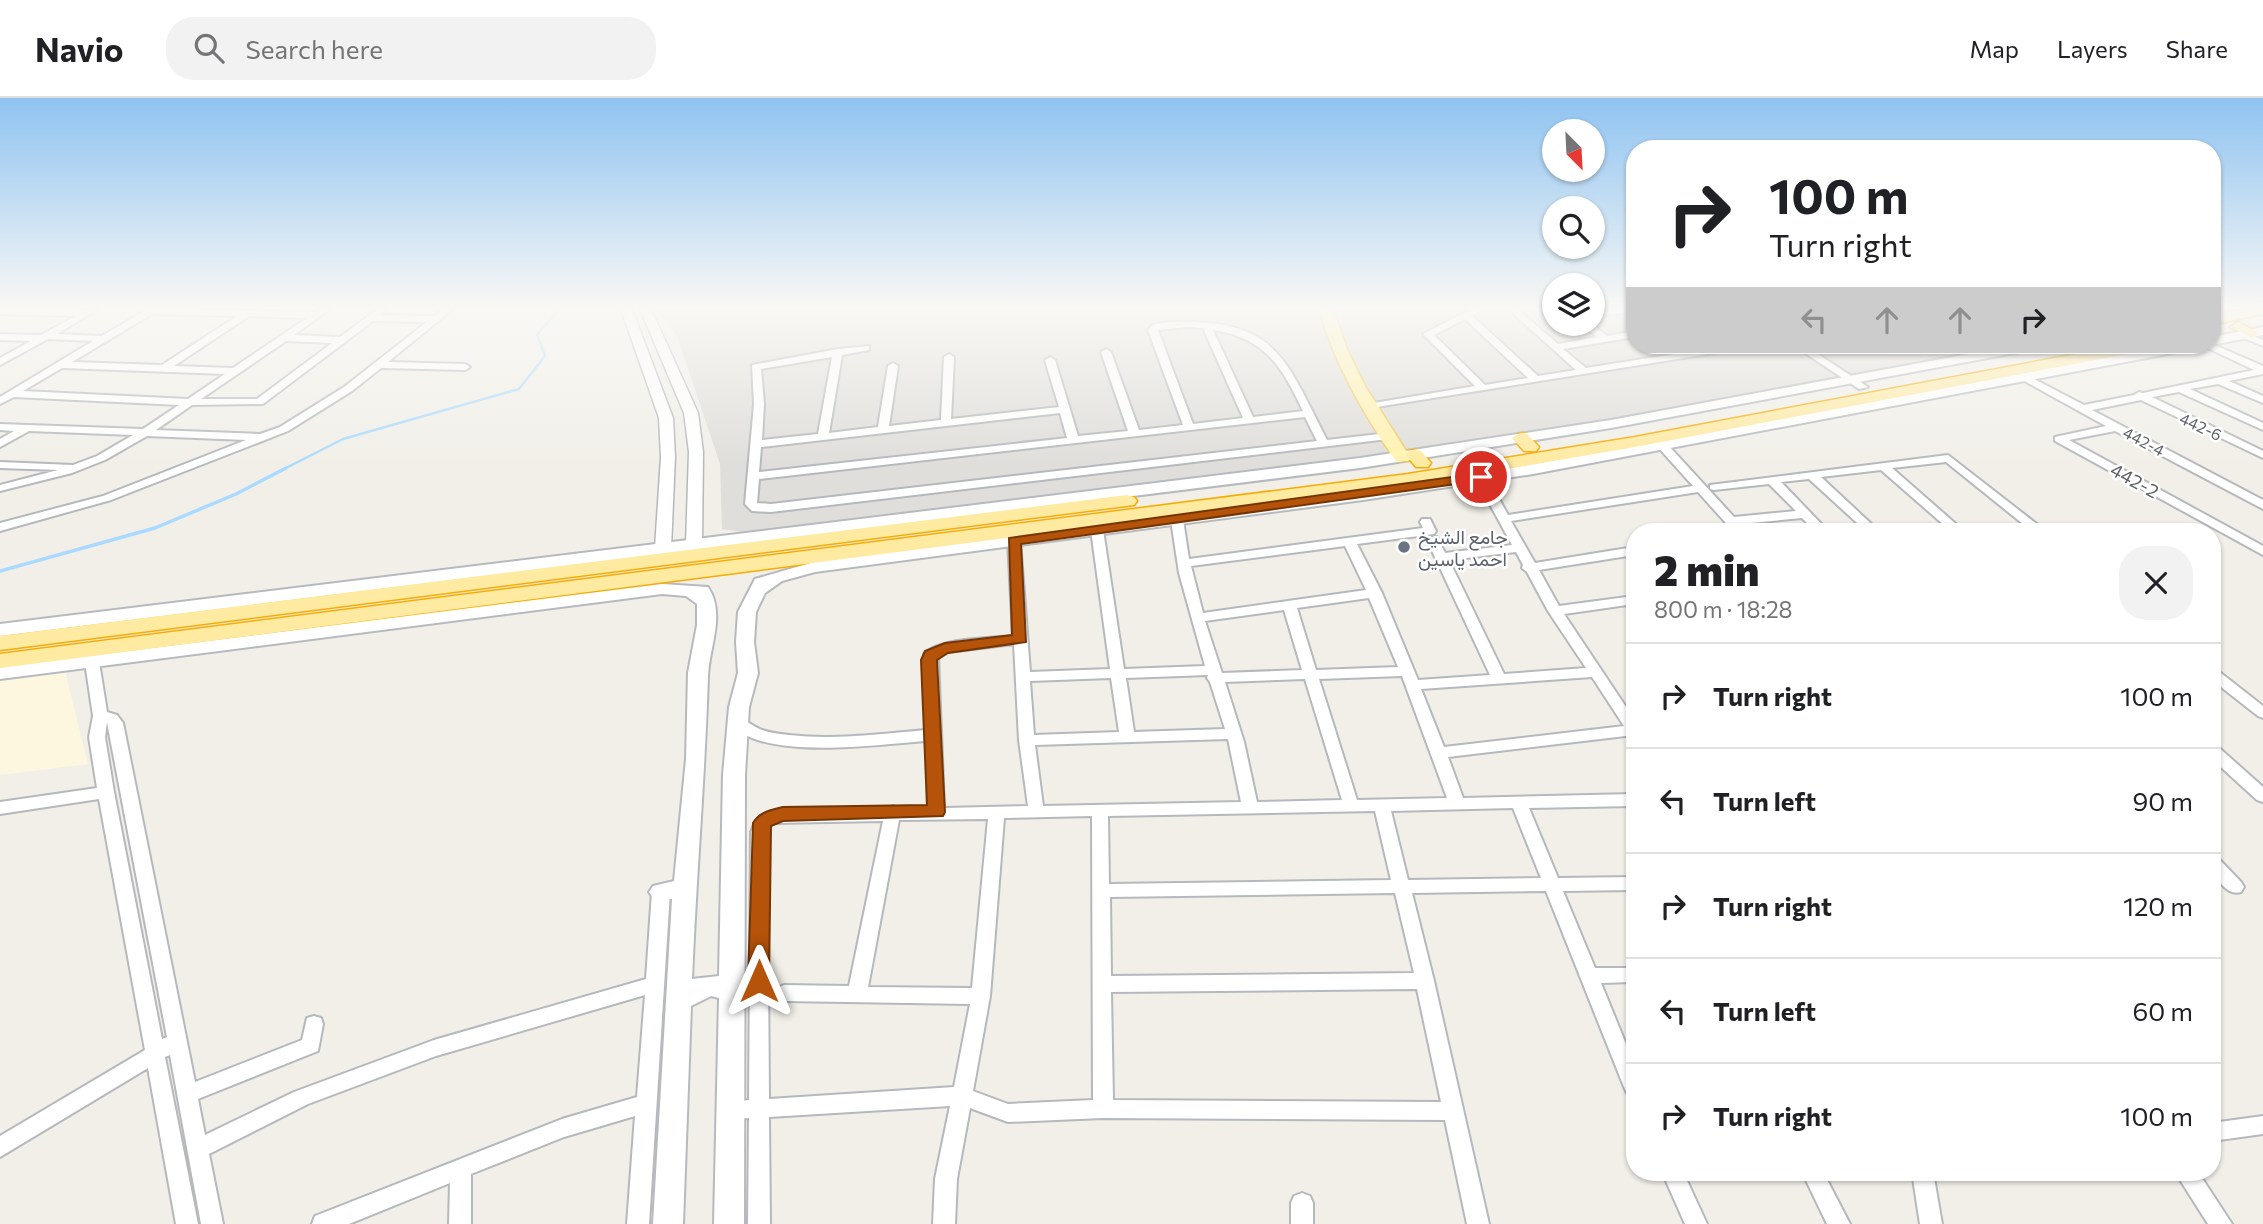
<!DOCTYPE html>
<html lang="en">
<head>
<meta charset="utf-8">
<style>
  body { margin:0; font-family:Commissioner,Vazirmatn,sans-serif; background:#f2f2f2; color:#202124; height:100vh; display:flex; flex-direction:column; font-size:26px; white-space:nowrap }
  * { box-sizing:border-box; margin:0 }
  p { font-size:23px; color:#757577 }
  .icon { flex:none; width:38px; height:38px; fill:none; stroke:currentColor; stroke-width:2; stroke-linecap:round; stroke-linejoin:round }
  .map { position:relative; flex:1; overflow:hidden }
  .side { position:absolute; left:1626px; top:425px; width:595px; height:658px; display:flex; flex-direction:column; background:#fff; border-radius:28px; box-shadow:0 2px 5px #0004 }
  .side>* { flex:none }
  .banner { position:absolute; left:1626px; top:42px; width:595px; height:214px; border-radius:28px; box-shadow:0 2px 5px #0004; background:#fff; color:#202124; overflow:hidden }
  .needle { width:46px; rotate:156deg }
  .buttons { position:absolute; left:1542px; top:21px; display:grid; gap:14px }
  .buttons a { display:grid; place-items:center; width:63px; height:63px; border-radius:50%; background:#fff; box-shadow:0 2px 5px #0004; font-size:35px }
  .pin { position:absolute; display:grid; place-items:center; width:60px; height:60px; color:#fff; margin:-30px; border:4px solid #fff; border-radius:50%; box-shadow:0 2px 7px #0007 }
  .me { position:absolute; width:77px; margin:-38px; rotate:0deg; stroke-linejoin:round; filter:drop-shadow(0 0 5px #0008) }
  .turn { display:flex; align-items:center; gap:24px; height:147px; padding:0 28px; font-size:32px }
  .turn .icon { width:91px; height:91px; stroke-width:2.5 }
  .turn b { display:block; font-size:49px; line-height:60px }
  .lanes { display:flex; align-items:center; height:66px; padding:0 28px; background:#0003; justify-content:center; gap:35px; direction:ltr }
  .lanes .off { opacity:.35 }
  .round { display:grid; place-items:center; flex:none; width:74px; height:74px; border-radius:28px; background:#f2f2f2 }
  .head { display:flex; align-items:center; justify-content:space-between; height:119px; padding:0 28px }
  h1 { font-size:42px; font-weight:800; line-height:52px }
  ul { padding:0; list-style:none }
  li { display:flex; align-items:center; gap:21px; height:105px; padding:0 28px; border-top:2px solid #e0e0e0 }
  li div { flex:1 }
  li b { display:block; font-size:26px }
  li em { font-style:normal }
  header { display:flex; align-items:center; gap:42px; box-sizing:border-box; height:98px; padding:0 35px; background:#fff; border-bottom:2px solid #e0e0e0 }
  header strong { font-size:33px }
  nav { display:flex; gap:38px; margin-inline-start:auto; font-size:24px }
  .search { width:490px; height:63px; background:#f2f2f2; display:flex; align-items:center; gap:18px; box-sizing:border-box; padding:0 24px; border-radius:28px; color:#757577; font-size:26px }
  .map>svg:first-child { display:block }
  .commercial { fill:#fef7e0 }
  .industrial { fill:#e0deda }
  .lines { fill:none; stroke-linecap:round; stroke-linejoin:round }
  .stream-far1 { stroke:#aadaff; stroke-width:2.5 }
  .stream { stroke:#aadaff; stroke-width:3.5 }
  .minor-casing { stroke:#b5b8bc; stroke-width:4 }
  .tertiary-casing { stroke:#b5b8bc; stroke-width:3 }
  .secondary-casing { stroke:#b6babf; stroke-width:4 }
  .primary-casing { stroke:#f2c960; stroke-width:3 }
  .trunk-casing { stroke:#f9ab00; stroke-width:3 }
  .minor { fill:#fff; fill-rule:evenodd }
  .tertiary { fill:#fff; fill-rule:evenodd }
  .secondary { fill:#fff; fill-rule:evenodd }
  .primary { fill:#fff2af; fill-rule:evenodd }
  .trunk { fill:#feeaa1; fill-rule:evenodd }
  .route { fill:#b45309; stroke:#753606; stroke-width:2 }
  .worship-dot { fill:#6b7280; stroke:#fff; stroke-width:2.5 }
  .labels { text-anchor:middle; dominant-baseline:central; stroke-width:5; stroke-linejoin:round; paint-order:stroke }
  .far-street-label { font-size:16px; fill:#5f6368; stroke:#fff }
  .street-label { font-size:19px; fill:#5f6368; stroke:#fff }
  .worship-label { font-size:19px; fill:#5b616d; stroke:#fff; text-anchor:start }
</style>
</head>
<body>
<header>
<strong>Navio</strong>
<div class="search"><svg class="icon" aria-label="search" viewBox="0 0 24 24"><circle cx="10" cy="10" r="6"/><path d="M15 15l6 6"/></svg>Search here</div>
<nav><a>Map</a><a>Layers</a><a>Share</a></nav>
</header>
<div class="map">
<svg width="2263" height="1126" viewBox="0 0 2263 1126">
  <rect width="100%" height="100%" fill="#f1efe8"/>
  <!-- commercial -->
  <path class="commercial" d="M63 565 88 666 0 677V573Z"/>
  <!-- industrial -->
  <path class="industrial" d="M657 211H1554V226H1592L1593 211H1634V247H2050L1516 346 757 436 722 431 720 366 677 238Z"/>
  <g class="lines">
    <!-- stream-far1 -->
    <path class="stream-far1" d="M282 372 343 341 519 291 545 258 537 237 559 211"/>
    <!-- stream -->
    <path class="stream" d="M0 473 155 430 236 396 286 370"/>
    <defs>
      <path id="minor" d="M0 211 85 212 98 211 57 236 102 238 148 211 315 214 321 211H330L294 237 340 239 378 211H388L380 217 434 218 444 211H453L388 264 465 266 470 269 465 272 381 270 352 293 288 333 111 402 0 433V425L103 398 246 342 147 338 105 362 72 375 0 393V387L58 372 0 370V364L73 367 97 358 133 337 29 333 0 349V341L14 333 0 332V326L143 331 179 307 14 299 0 306V299L93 243 48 241 0 267V260L31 243 0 242V236L41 237 76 218 0 216ZM152 216 237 218 162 267 72 264ZM249 218 307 220 233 270 174 268ZM373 223 427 224 344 289 280 329 260 336 156 332 192 307 263 306ZM286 243 332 245 257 301H201ZM62 270 225 276 188 301 23 293Z
        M1472 211H1482L1472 218 1538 278 1576 272 1508 211H1517L1558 246 1597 239 1581 226H1592L1607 238 1634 233V239L1563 251 1586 270 1730 247H1751L1746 250 1364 311V307L1368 306 1475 288 1423 236ZM1465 221 1528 280 1485 287 1434 237Z
        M1612 211H1634L1629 214 1592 219V213Z
        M1171 224C1277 221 1284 259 1327 342L1388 335 1393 338 1388 341 771 414 752 413 745 406 754 306 752 267 838 251 869 248V252L842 257 829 335 878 329 888 268 893 265 898 268 889 328 941 322 944 259 949 256 954 259 951 321 1059 309 1045 262 1050 259 1055 262 1078 338 1128 333 1101 254 1106 251 1111 254 1139 332 1183 327 1148 232 1154 226ZM1187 229 1203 230 1243 320 1193 326 1158 232ZM1213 232C1266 240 1282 269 1303 313L1253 319ZM832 259 818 336 762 342 764 306 761 271ZM1060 315 1067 340 759 374 761 349ZM1305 319 1317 343 771 406 757 405 759 381Z
        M2244 234 2263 242V248L2241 239V235Z
        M2212 246 2263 268V276L2229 283 2263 298V305L2218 286 2190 291 2263 325V332L2179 294 2152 299 2263 353V360L2141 302 2092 312 2263 402V411L2115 333 2069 342 2263 448V457L2055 343V339L2106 328 2019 280 2028 278 2084 307 2134 297 2139 294 2143 295 2254 272 2201 247Z
        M1793 247H1804L1868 289 1859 291Z
        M1663 345 1667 346 1734 419 1796 413 1769 386 1714 392 1710 391V387L1948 357 2047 434H2033L1946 364 1892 370 1965 434H1952L1881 372 1821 379 1880 434H1867L1809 381 1781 384 1829 434H1816L1802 420 1740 426 1747 434H1734L1698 394 1511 423 1535 465 1634 449V457L1539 472 1559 508 1634 498V506L1564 516 1634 621V637L1448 659 1463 700 1634 696V708L1529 710 1558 780 1634 779V792L1563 793 1595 870H1634V884L1601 885 1634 966V998L1627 995 1624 989 1546 793 1412 795 1434 883 1489 1126H1467L1445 1022 1103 1020 1008 1024 970 1010 957 1081 955 1126H933L935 1081 950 1008 769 1019 770 1126H748L749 1020 730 1021 723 1018 720 1012 723 1006 749 1002 751 734C755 723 759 717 771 713L887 711 893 708 899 711 928 710 926 643C881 646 761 664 730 625L732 621C743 618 751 628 762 632 770 635 780 636 789 637 834 642 880 636 926 632L924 556C940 540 990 540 1013 538L1008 443 1014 439 1020 443 1030 574 1110 571 1091 432 1097 428 1103 432 1124 571 1205 568 1179 475 1171 422 1177 418 1183 422 1189 461 1423 430 1420 424 1422 421H1430L1436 433 1434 436 1357 446 1382 495 1418 582 1490 577 1427 442 1429 439H1437L1445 455 1512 447 1475 379 1481 376 1487 379 1508 417 1693 388 1657 348ZM1345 448 1366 492 1203 515 1191 468ZM1516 454 1523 467 1522 470 1527 474 1548 513 1586 570 1504 576 1449 462ZM1369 500 1398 569 1316 572 1297 510ZM1284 512 1302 572 1222 575 1205 523ZM1014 546 1019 642 1028 708 944 710 938 558 948 554ZM1208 577 1207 580 1210 584 1225 631 1134 634 1126 580ZM1402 578 1447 700 1357 702 1319 581ZM1592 579 1624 628 1444 649 1421 591ZM1111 580 1119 634 1034 637 1030 583ZM1305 581 1342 702 1257 704 1244 644 1225 584ZM1228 641 1241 704 1043 708 1035 647ZM1513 710 1541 780 1408 782 1391 713ZM1375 713 1391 782 1109 786 1108 718ZM1092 718 1093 1002 1008 1006 973 993 990 898 1004 720ZM988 721 972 890 868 889 899 722ZM883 723 849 888 784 887 777 890 775 895 777 900 784 903 970 906 954 989 769 1001 767 734 769 728 774 725ZM1395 795 1414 875 1111 878 1110 799ZM1417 891 1441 1004 1113 1002 1111 894Z
        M92 560 99 564 107 614 117 617 123 625 195 984 302 942 307 920 314 918 321 920 323 926 318 953 198 1001 205 1037 294 994 434 942 646 881 652 794 655 789 661 787 667 789 670 794 649 1126H627L635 1018 564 1039 471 1076V1126H449L450 1085 349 1126H312L315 1118 562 1021 637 999 645 897 436 958 308 1006 209 1056 223 1126H201L170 957 165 959 198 1126H176L148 970 0 1059V1038L145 952 99 701 0 716V704L97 690 89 639 93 618 85 564ZM107 624 167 939 162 941 114 694 105 639Z
        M2212 570 2217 572 2263 608V620L2258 618 2212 582Z
        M2212 647 2217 648 2263 689V704L2257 702 2212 661Z
        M2212 758 2218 760 2241 784 2244 789 2241 794C2228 798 2220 784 2212 775Z
        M2263 1018V1036L2212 1043V1025Z
        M1662 1074H1683L1707 1126H1685Z
        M1802 1074H1823L1850 1126H1827Z
        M1912 1074H1933L1942 1126H1920Z
        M2175 1074H2198L2232 1126H2208Z
        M1302 1095 1310 1098 1313 1105V1126H1291V1105L1294 1098Z"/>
      <path id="tertiary" d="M621 211H632L673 320 675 359 671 450 663 455 655 450 661 359 659 320Z
        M640 211H651L698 315 703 354 702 447 694 452 686 447 689 354 684 315Z"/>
      <path id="secondary" d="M2212 211H2228L2212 217Z
        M2263 229V237L2212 247H2211L2212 239Z
        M2017 247H2044L2037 251 1611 330 1360 370 0 538V526L1360 360 1611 322Z
        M2174 247H2201L2194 251 1533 376 1363 402 815 474 782 483 765 495 756 514 754 544 758 575 749 609 745 677 744 1126H714L719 900 711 898 691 908 683 1126H653L672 801 653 800 649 794 653 788 674 783 686 661 688 575 697 527V506L686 498 662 496 0 581V569L662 486 708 489C726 516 709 549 708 578 705 679 696 780 692 881L719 878 723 677 729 609 738 575 736 544 738 514 755 481 814 464 1363 392 1533 366Z"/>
      <path id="primary" d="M1319 211H1333L1347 251 1365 288 1410 359 1408 363H1396C1363 315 1335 267 1319 211Z"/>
      <path id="trunk" d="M2247 211H2263V216L2212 227V217Z
        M2238 224 2260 235 2252 240 2230 229Z
        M2124 247H2156L2148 252 1635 349 1408 388 0 570V556L1408 376 1635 339Z
        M1521 335 1527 336 1539 349 1536 353H1524L1512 340Z
        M1415 352 1421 353 1431 365 1428 369H1416L1406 357 1409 353Z
        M1127 397 1134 399 1137 403 1134 407 0 552V538Z"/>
    </defs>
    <!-- minor casing -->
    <use href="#minor" class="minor-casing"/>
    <!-- tertiary casing -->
    <use href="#tertiary" class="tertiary-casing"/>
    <!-- secondary casing -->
    <use href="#secondary" class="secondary-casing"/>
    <!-- primary casing -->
    <use href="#primary" class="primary-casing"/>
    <!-- trunk casing -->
    <use href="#trunk" class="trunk-casing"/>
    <!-- minor -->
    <use href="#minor" class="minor"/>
    <!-- tertiary -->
    <use href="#tertiary" class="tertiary"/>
    <!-- secondary -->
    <use href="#secondary" class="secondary"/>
    <!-- primary -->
    <use href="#primary" class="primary"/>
    <!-- trunk -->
    <use href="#trunk" class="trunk"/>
  </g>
  <!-- sky -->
  <linearGradient id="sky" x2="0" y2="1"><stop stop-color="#8fc3f1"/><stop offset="0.57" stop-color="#f9f8f5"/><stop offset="1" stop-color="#f9f8f5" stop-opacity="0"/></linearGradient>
  <rect width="2263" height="368" fill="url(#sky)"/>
  <!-- route -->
  <path class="route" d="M1481 375 1487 379 1485 382 1021 446 1026 544 948 555 937 562 945 714 943 718 783 723 771 728 769 883 766 890 759 892 751 890 748 883 753 725C759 714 771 712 783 709L927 707 921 562 925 553 945 545 1012 537 1009 440Z"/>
  <!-- markers -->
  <circle class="worship-dot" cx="1404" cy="449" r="7"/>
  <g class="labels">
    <!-- far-street labels -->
    <g class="far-street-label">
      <text transform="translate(2201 328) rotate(25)">442-6</text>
      <text transform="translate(2144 343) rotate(28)">442-4</text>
    </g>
    <!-- street labels -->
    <g class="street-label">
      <text transform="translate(2135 382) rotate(29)">442-2</text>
    </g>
    <!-- worship labels -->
    <g class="worship-label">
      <text x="1418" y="438">جامع الشيخ<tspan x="1418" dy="22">احمد ياسين</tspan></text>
    </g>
  </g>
</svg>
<div class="buttons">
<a><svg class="needle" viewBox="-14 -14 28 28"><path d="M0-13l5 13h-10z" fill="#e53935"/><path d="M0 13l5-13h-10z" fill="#757577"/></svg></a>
<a><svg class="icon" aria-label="search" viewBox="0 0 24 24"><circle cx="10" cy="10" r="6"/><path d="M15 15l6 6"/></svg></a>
<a><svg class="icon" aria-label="layers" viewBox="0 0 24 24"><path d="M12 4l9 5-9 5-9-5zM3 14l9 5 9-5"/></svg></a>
</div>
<div class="pin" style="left:1481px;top:379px;background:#d93025"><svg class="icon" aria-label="arrive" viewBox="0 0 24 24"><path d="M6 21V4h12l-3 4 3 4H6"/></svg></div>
<svg class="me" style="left:759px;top:883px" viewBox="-20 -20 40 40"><path d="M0-17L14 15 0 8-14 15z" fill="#b45309" stroke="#fff" stroke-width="4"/></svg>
<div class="banner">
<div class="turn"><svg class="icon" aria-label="right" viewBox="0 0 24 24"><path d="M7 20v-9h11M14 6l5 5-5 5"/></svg><div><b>100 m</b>Turn right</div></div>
<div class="lanes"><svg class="icon off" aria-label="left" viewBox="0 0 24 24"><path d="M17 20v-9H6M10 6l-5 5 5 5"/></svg><svg class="icon off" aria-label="ahead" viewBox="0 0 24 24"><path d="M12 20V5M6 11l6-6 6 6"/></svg><svg class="icon off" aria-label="ahead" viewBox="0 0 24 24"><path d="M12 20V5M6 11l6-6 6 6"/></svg><svg class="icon" aria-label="right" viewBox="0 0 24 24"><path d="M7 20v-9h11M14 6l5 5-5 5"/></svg></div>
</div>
<section class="side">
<div class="head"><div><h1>2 min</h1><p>800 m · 18:28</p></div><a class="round"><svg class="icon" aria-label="close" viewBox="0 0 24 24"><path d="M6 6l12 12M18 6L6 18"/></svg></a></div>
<ul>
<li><svg class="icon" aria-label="right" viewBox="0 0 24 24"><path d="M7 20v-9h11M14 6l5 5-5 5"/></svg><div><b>Turn right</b></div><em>100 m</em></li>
<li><svg class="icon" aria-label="left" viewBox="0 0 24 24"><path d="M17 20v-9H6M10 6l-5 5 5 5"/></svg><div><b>Turn left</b></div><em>90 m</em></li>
<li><svg class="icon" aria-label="right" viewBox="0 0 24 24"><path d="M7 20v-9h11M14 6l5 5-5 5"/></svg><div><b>Turn right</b></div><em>120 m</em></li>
<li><svg class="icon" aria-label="left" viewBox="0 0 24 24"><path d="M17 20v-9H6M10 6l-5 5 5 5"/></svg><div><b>Turn left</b></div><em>60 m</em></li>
<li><svg class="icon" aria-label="right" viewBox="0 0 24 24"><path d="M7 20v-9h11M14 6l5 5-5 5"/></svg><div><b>Turn right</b></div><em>100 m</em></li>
</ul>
</section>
</div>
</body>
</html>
